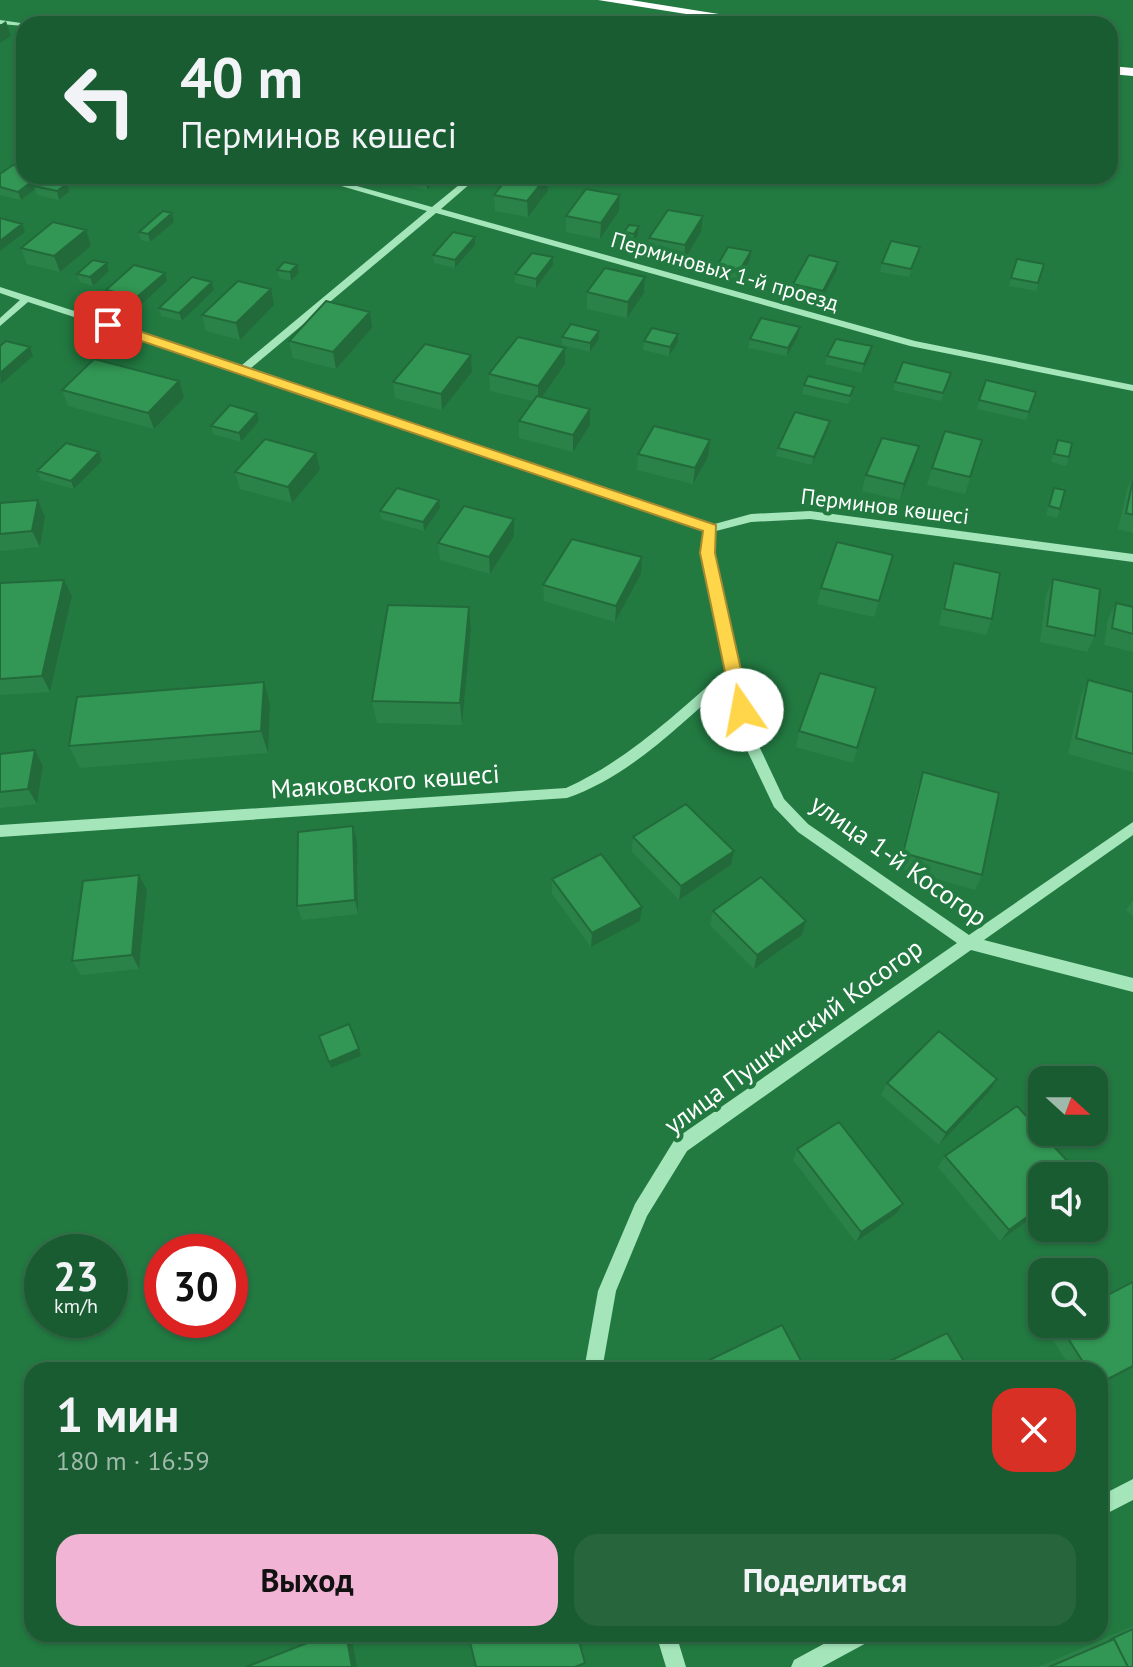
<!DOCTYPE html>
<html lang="ru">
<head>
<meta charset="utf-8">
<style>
  body { margin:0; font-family:"PT Sans",sans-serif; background:#27653d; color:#f1f3f6; height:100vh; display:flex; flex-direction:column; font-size:30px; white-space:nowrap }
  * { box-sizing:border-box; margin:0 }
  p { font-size:26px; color:#9fbaab }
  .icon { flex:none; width:44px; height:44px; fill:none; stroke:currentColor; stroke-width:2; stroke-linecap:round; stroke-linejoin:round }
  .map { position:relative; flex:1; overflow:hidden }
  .sheet { position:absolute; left:24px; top:1362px; width:1084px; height:280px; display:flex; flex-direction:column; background:#1a5c31; border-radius:24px; box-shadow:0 2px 6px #0004,0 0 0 2px #38714d }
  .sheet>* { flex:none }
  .hud { position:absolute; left:16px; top:16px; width:1102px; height:168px; border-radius:24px; box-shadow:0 2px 6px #0004,0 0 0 2px #38714d; background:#1a5c31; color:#f1f3f6; overflow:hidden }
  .needle { width:52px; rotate:111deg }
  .fabs { position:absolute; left:1028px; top:1066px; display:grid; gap:16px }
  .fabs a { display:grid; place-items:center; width:80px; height:80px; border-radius:16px; background:#1a5c31; box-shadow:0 2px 6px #0004,0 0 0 2px #38714d; font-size:40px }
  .speed { position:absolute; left:24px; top:1234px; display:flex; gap:16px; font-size:40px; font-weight:700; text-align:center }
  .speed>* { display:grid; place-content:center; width:104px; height:104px; border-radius:50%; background:#1a5c31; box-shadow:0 2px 6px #0004,0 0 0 2px #38714d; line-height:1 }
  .speed small { font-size:20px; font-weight:400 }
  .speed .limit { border:12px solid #d22; background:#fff; color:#111 }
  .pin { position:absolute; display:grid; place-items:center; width:68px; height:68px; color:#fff; margin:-34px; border-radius:16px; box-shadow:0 4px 12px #0006 }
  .me { position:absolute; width:88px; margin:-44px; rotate:348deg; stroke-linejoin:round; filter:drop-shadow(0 0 6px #0008) }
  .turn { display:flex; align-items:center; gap:28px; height:168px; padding:0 32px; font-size:36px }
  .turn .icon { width:104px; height:104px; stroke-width:2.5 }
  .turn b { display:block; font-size:56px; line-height:68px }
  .round { display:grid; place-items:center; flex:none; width:84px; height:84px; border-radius:24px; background:#27653d }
  .summary { display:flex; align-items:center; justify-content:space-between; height:136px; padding:0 32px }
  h1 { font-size:48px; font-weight:700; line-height:60px }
  .button { display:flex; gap:16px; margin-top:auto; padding:16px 32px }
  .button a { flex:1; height:92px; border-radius:24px; background:#f1b4d5; color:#111; font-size:32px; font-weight:700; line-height:92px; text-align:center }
  .button a+a { background:#27653d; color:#f1f3f6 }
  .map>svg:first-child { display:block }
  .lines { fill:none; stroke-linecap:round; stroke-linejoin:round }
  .minor { fill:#a4e5ba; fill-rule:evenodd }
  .highway { fill:#fff; fill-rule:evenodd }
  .wall { fill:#2b8248 }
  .shaded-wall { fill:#236a3b }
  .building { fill:#329754; stroke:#236a3b; stroke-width:2 }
  .route { fill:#ffd54a; stroke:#a68a30; stroke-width:2 }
  .labels { text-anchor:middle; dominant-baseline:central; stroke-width:8; stroke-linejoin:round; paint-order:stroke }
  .far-street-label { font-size:22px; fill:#fff; stroke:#227a41 }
  .street-label { font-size:26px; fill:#fff; stroke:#227a41 }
</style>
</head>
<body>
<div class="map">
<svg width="1133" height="1667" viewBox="0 0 1133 1667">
  <rect width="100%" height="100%" fill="#227a41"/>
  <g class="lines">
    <!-- minor -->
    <path class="minor" d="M0 20 28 24H24V26L0 24Z
      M20 99H24V103H20Z
      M307 176H321L432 207 470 176H479L441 209 915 341 1133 385V391L910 346 436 213 251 368 711 525 751 514 810 511 1133 554V562L810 519 751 522 716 531 714 553 759 746 784 799 808 824 969 935 1133 822V835L984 940 1133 978V992L971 950 687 1151 647 1216 616 1291 602 1370H584L598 1291 635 1204 675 1139 957 943 798 832 774 807 745 746 731 680C680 724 631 776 567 798L0 837V825L566 788C628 760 677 713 728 668L702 553 705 531 240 371 28 302 0 326V318L20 300 0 293V287L242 365 427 211Z
      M1133 1479V1500L1100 1517V1496Z
      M656 1634H676L686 1667H666Z
      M842 1634H873L870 1641 822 1667H791L794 1660Z"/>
    <!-- highway -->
    <path class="highway" d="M598 0H631L782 24H749Z
      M1110 66 1133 68V76L1110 74Z"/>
  </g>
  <!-- wall -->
  <path class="wall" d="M0 174 47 179 69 192 59 200 37 195 35 189 21 200 0 195Z
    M387 176H441L427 190 388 181Z
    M509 176H548V191L528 217 495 211 494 195Z
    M619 211 600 239 566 232V216Z
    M172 213 174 222 150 242 141 240 139 232Z
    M703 216 701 232 684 261 648 254 649 238Z
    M624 232 638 235 633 242 624 240Z
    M475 237V245L455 268 434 263 433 255Z
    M91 246 60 272 27 264 21 248Z
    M751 251 750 260 739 279 716 274 717 266Z
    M918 255 909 277 880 272 882 263Z
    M1017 259 1044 264 1036 291 1009 286Z
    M838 262 837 270 822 299 792 292 793 284Z
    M107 263 109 271 93 286 80 282 77 274Z
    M553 265 536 288 515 283V274Z
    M277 270 299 273 291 281 279 278Z
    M645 277 644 293 627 318 587 309V292Z
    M167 281 140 306 108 298 106 290Z
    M212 282 214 290 182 321 161 316 159 308Z
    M274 305 240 340 206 331 202 315Z
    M372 328 336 369 293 358 289 341Z
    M599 331V339L590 352 562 345V337Z
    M798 336 787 356 748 348 750 339Z
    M644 341 678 342 669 356 643 350Z
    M565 348V364L542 397 590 425 573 452 519 438V421L533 401 490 391 489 374Z
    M471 355 472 372 442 410 395 398 393 382Z
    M870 355 862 373 825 364 827 356Z
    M986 380 1036 392 1026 420 977 409Z
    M895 382H948L941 401 893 390Z
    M804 385 852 395 848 404 802 394Z
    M62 390 184 398 154 429 68 406Z
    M259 421 241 442 213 434 211 426Z
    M828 429 812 465 776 456 778 448Z
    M982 440 965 494 927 485 932 468Z
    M1058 440 1069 457 1066 466 1051 462Z
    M99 452 102 461 74 489 41 480 37 471Z
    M638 454 708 457 693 484 637 470Z
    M914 463 900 500 862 491 866 475Z
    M320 470 292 503 240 489 235 472Z
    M1133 476V533L1118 529 1127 490Z
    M1054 488 1060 509 1057 518 1046 515Z
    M38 500 45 517 40 547 0 551V503Z
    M440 508 424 531 381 519 380 511Z
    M514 519V536L490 574 440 560 438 543Z
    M893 555 874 617 817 604 821 588Z
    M954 563 992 619 986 635 939 625 949 579Z
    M641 574 615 622 544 601 543 585Z
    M1053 579 1095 636 1087 652 1040 642 1046 595Z
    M64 580 72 596 50 692 0 695V583Z
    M1116 603 1133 607V652L1104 645 1108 619Z
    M471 630 462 725 377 723 372 701Z
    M1088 680 1133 692V772L1068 754 1081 696Z
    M876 688 853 763 796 747 799 731Z
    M270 705 268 753 80 768 69 746Z
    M35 750 43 766 37 804 0 808V754Z
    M923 772 982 875 975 890 898 868 917 788Z
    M353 826 357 841 358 914 302 920 297 906Z
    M633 837 731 865 679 900 632 852Z
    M552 879 640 921 591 947 552 894Z
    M147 890 139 969 81 975 72 961Z
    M1133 900V916L1126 910Z
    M713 911 806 921 802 935 754 969 710 925Z
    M887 1083 989 1092 939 1145 881 1095Z
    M797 1149 903 1204 896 1214 856 1242 793 1160Z
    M945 1156 1042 1210 1000 1241 938 1167Z
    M1133 1282V1367L1100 1385V1370H1072L1046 1329 1053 1324H1094Z
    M890 1361 969 1370H884Z
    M1133 1626V1667H1038L1096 1642Z"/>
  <!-- shaded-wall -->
  <path class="shaded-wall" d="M6 21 11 36 0 43V25Z
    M39 176H46L47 180 34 186 35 189 21 200 18 192Z
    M426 176H441L427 190Z
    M547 176 548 191 528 217 527 201Z
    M67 184 69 192 59 200 57 191Z
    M620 195 619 211 600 239 601 223Z
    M172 213 174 222 150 242 148 234Z
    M703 216 701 232 684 261 685 245Z
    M22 224 25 232 0 251V241Z
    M639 226 638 235 633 242 634 234Z
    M86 230 91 246 60 272 54 256Z
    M475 237V245L455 268V260Z
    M751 251 750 260 739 279 740 270Z
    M553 257V265L536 288V279Z
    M838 262 837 270 822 299 823 291Z
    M107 263 109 271 93 286 90 277Z
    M297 265 299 273 291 281 290 272Z
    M165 273 167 281 140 306 137 297Z
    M645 277 644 293 627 318 628 302Z
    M212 282 214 290 182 321 179 313Z
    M271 289 274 305 240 340 236 323Z
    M370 312 372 328 336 369 333 352Z
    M800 327 798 336 787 356 788 348Z
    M599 331V339L590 352V343Z
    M678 334V342L669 356 670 347Z
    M872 346 870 355 862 373 864 364Z
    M30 347 33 356 1 384 0 373Z
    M565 348V364L538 403V386Z
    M471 355 472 372 442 410 441 394Z
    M179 381 184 398 154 429 148 413Z
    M590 409V425L573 452V435Z
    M257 413 259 421 241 442 239 433Z
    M830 421 828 429 812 465 814 457Z
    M710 440 708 457 693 484 695 468Z
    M919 446 914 463 900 500 904 484Z
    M99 452 102 461 74 489 71 481Z
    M316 453 320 470 292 503 288 487Z
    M38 500 45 517 40 547 32 531Z
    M439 500 440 508 424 531 423 522Z
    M514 519V536L490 574 489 557Z
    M642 557 641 574 615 622 616 606Z
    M64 580 72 596 50 692 42 676Z
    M469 607 471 630 462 725 460 703Z
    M264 682 270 705 268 753 261 731Z
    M35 750 43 766 37 804 28 789Z
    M353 826 357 841 358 914 355 900Z
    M734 851 731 865 679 900 681 886Z
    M139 875 147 890 139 969 132 955Z
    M642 907 640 921 591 947 592 933Z
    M806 921 802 935 754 969 757 955Z
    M359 1049 361 1056 331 1068 329 1062Z
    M997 1079 989 1092 939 1145 946 1133Z
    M903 1204 896 1214 856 1242 861 1232Z
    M1042 1206V1210L1000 1241 1009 1230Z
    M1133 1366V1367L1100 1385V1383Z
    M346 1634H351L357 1667H352Z"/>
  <!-- building -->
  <path class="building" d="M45 18 76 24H35Z
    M13 165 24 167V176H39L18 192 0 187V174Z
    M509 176H547L527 201 494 195Z
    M44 179 67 184 57 191 34 186Z
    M586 189 620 195 601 223 566 216Z
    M668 210 703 216 685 245 649 238Z
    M163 211 172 213 148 234 139 232Z
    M0 218 22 224 0 241Z
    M53 222 86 230 54 256 21 248Z
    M629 225 639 226 634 234 624 232Z
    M453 232 475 237 455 260 433 255Z
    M891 241 920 247 911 269 882 263Z
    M728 247 751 251 740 270 717 266Z
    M532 253 553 257 536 279 515 274Z
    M809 255 838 262 823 291 793 284Z
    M1017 259 1044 264 1038 283 1011 278Z
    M93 260 107 263 90 277 77 274Z
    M284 262 297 265 290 272 277 270Z
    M134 265 165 273 137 297 106 290Z
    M605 268 645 277 628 302 587 292Z
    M192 277 212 282 179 313 159 308Z
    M238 281 271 289 236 323 202 315Z
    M326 301 370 312 333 352 289 341Z
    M761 318 800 327 788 348 750 339Z
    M571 324 599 331 590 343 562 337Z
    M652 328 678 334 670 347 644 341Z
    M518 337 565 348 538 386 489 374Z
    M836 339 872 346 864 364 827 356Z
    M6 341 30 347 0 373V346Z
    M425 344 471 355 441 394 393 382Z
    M94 359 179 381 148 413 62 390Z
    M903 362 951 373 943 393 895 382Z
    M808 376 854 387 850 396 804 385Z
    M986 380 1036 392 1029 412 979 400Z
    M537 396 590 409 573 435 519 421Z
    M230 405 257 413 239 433 211 426Z
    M795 412 830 421 814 457 778 448Z
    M654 426 710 440 695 468 638 454Z
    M945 431 982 440 970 477 932 468Z
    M882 438 919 446 904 484 866 475Z
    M265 439 316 453 288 487 235 472Z
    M1058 440 1072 443 1069 457 1054 454Z
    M66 443 99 452 71 481 37 471Z
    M1133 479V515L1126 513Z
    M397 488 439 500 423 522 380 511Z
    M1054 488 1065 490 1060 509 1049 506Z
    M38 500 32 531 0 534V503Z
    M464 506 514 519 489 557 438 543Z
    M572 539 642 557 616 606 543 585Z
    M837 542 893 555 879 601 821 588Z
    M954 563 1000 573 992 619 944 609Z
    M1053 579 1100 589 1095 636 1047 626Z
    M64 580 42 676 0 679V583Z
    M1116 603 1133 607V634L1112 628Z
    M388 605 469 607 460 703 372 701Z
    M820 673 876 688 857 748 799 731Z
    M1088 680 1133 692V754L1076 738Z
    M264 682 261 731 69 746 77 697Z
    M35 750 28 789 0 792V754Z
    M923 772 999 793 982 875 903 853Z
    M686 804 734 851 681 886 633 837Z
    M353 826 355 900 297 906 298 832Z
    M601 854 642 907 592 933 552 879Z
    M139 875 132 955 72 961 83 881Z
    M761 877 806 921 757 955 713 911Z
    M349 1024 359 1049 329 1062 319 1036Z
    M939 1031 997 1079 946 1133 887 1083Z
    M1017 1106 1081 1176H1042V1206L1009 1230 945 1156Z
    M839 1122 903 1204 861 1232 797 1149Z
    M1133 1282V1366L1100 1383V1370H1088L1059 1324H1094V1302Z
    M782 1325 806 1370H696L695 1367Z
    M947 1333 969 1370H895L890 1361Z
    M1133 1629V1667H1128L1114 1639 1109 1640Z
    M330 1634H346L352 1667H246Z
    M468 1634H577L585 1663 575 1667H476Z
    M1114 1639 1128 1667H1049Z"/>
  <!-- route -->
  <path class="route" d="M103 322H112L716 525 715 553 750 710 748 714 742 716 733 710 700 553 703 531 103 328Z"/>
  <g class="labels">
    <!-- far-street labels -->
    <g class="far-street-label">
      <text transform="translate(725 271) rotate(16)">Перминовых 1-й проезд</text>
      <text transform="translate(885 506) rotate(7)">Перминов көшесі</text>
    </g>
    <!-- street labels -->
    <g class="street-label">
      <text transform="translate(385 781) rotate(-4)">Маяковского көшесі</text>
      <text transform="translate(899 860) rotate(35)">улица 1-й Косогор</text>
      <text transform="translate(793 1036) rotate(-36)">улица Пушкинский Косогор</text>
    </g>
  </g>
</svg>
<div class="fabs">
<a><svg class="needle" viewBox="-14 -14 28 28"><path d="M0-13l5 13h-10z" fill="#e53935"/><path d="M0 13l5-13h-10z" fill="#9fbaab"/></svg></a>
<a><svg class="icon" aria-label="sound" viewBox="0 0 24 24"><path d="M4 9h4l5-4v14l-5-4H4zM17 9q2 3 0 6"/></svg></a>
<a><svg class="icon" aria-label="search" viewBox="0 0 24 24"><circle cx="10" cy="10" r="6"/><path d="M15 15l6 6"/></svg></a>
</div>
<div class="speed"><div>23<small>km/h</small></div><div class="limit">30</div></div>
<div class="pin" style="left:108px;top:325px;background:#d93025"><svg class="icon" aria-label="arrive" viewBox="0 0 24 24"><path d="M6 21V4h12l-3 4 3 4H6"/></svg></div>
<svg class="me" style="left:742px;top:710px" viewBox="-20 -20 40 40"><circle r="19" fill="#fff"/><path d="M0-13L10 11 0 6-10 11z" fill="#ffd54a"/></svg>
<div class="hud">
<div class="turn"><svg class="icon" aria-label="left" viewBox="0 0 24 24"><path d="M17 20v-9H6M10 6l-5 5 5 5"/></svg><div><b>40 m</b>Перминов көшесі</div></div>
</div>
<section class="sheet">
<div class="summary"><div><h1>1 мин</h1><p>180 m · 16:59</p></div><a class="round" style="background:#d93025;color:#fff"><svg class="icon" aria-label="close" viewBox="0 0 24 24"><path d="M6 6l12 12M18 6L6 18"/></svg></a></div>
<div class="button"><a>Выход</a><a>Поделиться</a></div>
</section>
</div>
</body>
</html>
